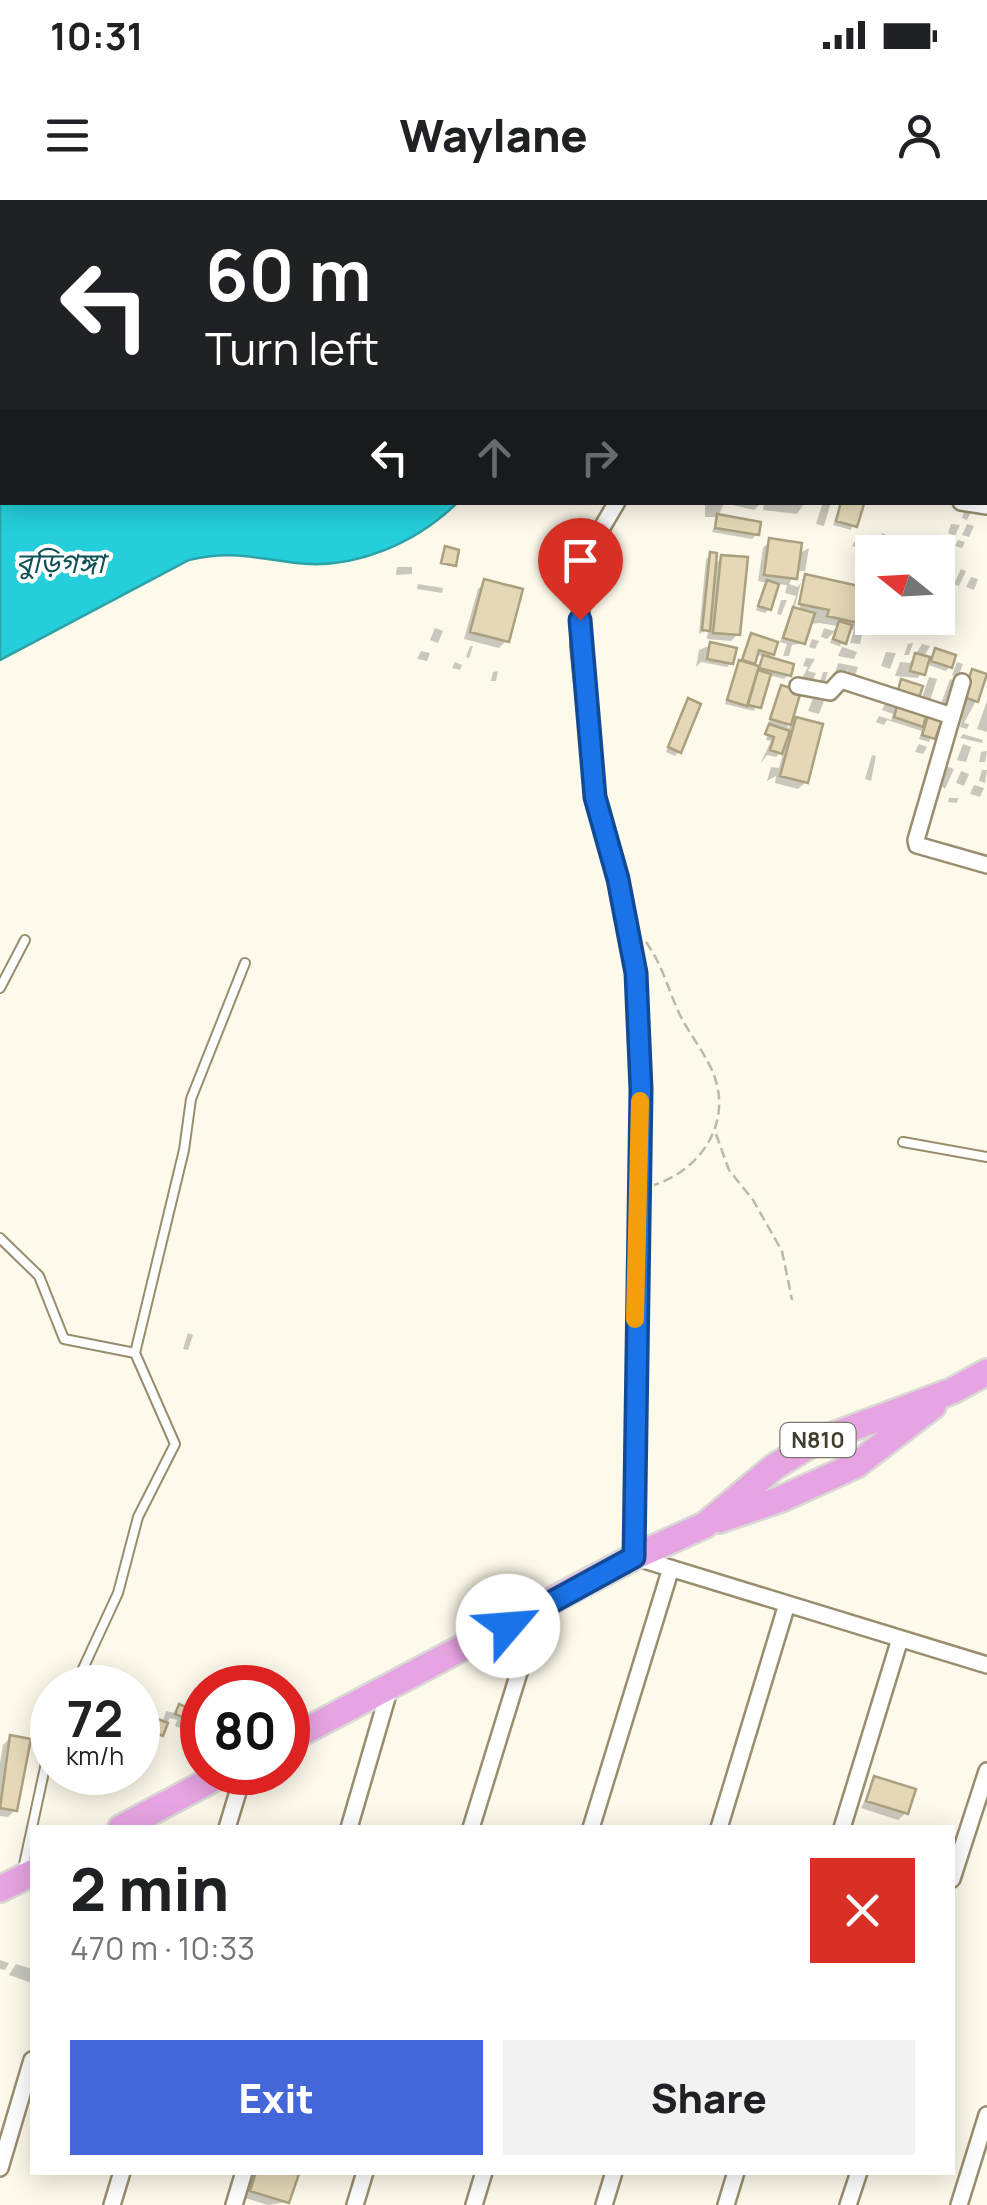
<!DOCTYPE html>
<html lang="en">
<head>
<meta charset="utf-8">
<style>
  body { margin:0; font-family:Manrope,"Noto Sans Bengali",sans-serif; background:#f2f2f2; color:#202124; height:100vh; display:flex; flex-direction:column; font-size:38px; white-space:nowrap }
  * { box-sizing:border-box; margin:0 }
  p { font-size:32px; color:#757577 }
  .icon { flex:none; width:55px; height:55px; fill:none; stroke:currentColor; stroke-width:2; stroke-linecap:round; stroke-linejoin:round }
  .map { position:relative; flex:1; overflow:hidden }
  .sheet { position:absolute; left:30px; top:1625px; width:925px; height:350px; display:flex; flex-direction:column; background:#fff; border-radius:0px; box-shadow:0 5px 25px #0003 }
  .sheet>* { flex:none }
  .guide { position:absolute; left:0px; top:0px; width:988px; height:305px; box-shadow:0 5px 25px #0003; background:#202124; color:#fff; overflow:hidden }
  .needle { width:65px; rotate:288deg }
  .buttons { position:absolute; left:855px; top:335px; display:grid; gap:20px }
  .buttons a { display:grid; place-items:center; width:100px; height:100px; border-radius:0px; background:#fff; box-shadow:0 5px 25px #0003; font-size:50px }
  .speed { position:absolute; left:30px; top:1465px; display:flex; gap:20px; font-size:50px; font-weight:700; text-align:center }
  .speed>* { display:grid; place-content:center; width:130px; height:130px; border-radius:50%; background:#fff; box-shadow:0 5px 25px #0003; line-height:1 }
  .speed small { font-size:25px; font-weight:400 }
  .speed .limit { border:15px solid #d22; background:#fff; color:#111 }
  .pin { position:absolute; display:grid; place-items:center; width:85px; height:85px; color:#fff; margin:-102px -42px; border-radius:50% 50% 50% 0; rotate:-45deg; box-shadow:0 0 10px #0007 }
  .pin .icon { rotate:45deg }
  .me { position:absolute; width:110px; margin:-55px; rotate:63deg; stroke-linejoin:round; filter:drop-shadow(0 0 8px #0008) }
  .turn { display:flex; align-items:center; gap:35px; height:210px; padding:0 40px; font-size:45px }
  .turn .icon { width:130px; height:130px; stroke-width:2.5 }
  .turn b { display:block; font-size:70px; line-height:85px }
  .lanes { display:flex; align-items:center; height:95px; padding:0 40px; background:#0003; justify-content:center; gap:50px; direction:ltr }
  .lanes .off { opacity:.35 }
  .round { display:grid; place-items:center; flex:none; width:105px; height:105px; border-radius:0px; background:#f2f2f2 }
  .overview { display:flex; align-items:center; justify-content:space-between; height:170px; padding:0 40px }
  h1 { font-size:60px; font-weight:800; line-height:75px }
  .primary-button { display:flex; gap:20px; margin-top:auto; padding:20px 40px }
  .primary-button a { flex:1; height:115px; border-radius:0px; background:#4366d8; color:#fff; font-size:40px; font-weight:800; line-height:115px; text-align:center }
  .primary-button a+a { background:#f2f2f2; color:#202124 }
  .status { display:flex; justify-content:space-between; align-items:center; height:70px; padding:0 50px; background:#fff; direction:ltr }
  .status svg { height:28px; fill:currentColor }
  header { display:flex; justify-content:space-between; align-items:center; height:130px; padding:0 40px; background:#fff; font-size:45px; font-weight:800 }
  .map>svg:first-child { display:block }
  .water { fill:#24ceda; stroke:#2da2a7; stroke-width:2.5 }
  .shadow { fill:#0003; fill-rule:evenodd }
  .building { fill:#e4d8b6; stroke:#aba07f; stroke-width:2.5 }
  .lines { fill:none; stroke-linecap:round; stroke-linejoin:round }
  .service-casing { stroke:#988d6d; stroke-width:12 }
  .minor-casing { stroke:#988d6d; stroke-width:20 }
  .trunk-casing { stroke:#d9d8d5; stroke-width:30 }
  .path { stroke:#bcb8aa; stroke-width:2.5; stroke-dasharray:10 5; stroke-linecap:butt }
  .service { stroke:#fff; stroke-width:8 }
  .minor { stroke:#fff; stroke-width:15 }
  .trunk { stroke:#e7a4e2; stroke-width:25 }
  .route-casing { stroke:#114b97; stroke-width:25 }
  .route { stroke:#1a73e8; stroke-width:18 }
  .slow { stroke:#f59e0b; stroke-width:18 }
  .labels { text-anchor:middle; dominant-baseline:central; stroke-width:8; stroke-linejoin:round; paint-order:stroke }
  .shield { fill:#fff; stroke:#7a776d; stroke-width:2.5 }
  .shield-label { font-size:22px; font-weight:bold; fill:#413d2f }
  .water-label { font-size:28px; font-style:italic; fill:#0f5156; stroke:#fff }
</style>
</head>
<body>
<div class="status"><b>10:31</b><svg viewBox="0 0 49 12"><path d="M0 12V9h3v3zM5 12V6h3v6zM10 12V3h3v9zM15 12V0h3v12zM26 1h20v11H26zM47 4h2v5h-2z"/></svg></div>
<header><svg class="icon" aria-label="menu" viewBox="0 0 24 24"><path d="M4 6h16M4 12h16M4 18h16"/></svg>Waylane<svg class="icon" aria-label="person" viewBox="0 0 24 24"><circle cx="12" cy="8" r="4"/><path d="M4 21q1-7 8-7t8 7"/></svg></header>
<div class="map">
<svg width="987" height="2005" viewBox="0 0 987 2005">
  <rect width="100%" height="100%" fill="#fdf9eb"/>
  <!-- water -->
  <path class="water" d="M0 0H656L2 2V302L457 303C416 343 355 370 296 363 257 358 228 350 189 360L0 460Z"/>
  <!-- shadow -->
  <path class="shadow" d="M941 0H968L969 2H942Z
    M705 302H762L754 310 724 303 718 317H705Z
    M764 302H805L797 314 763 310Z
    M823 302H831L824 326 816 324Z
    M841 302H857L851 330 833 325Z
    M965 310 971 312 967 320 962 318Z
    M718 317 757 334 752 339 712 332Z
    M951 324 960 325 955 336 948 333Z
    M967 324 974 326 969 337 962 335Z
    M882 333 889 336 881 350 887 352 866 355 869 346 876 349Z
    M856 339 864 341 860 349 852 346Z
    M958 340 965 342 962 348 955 346Z
    M770 341 798 354 809 348 805 371H796L789 384 798 387 801 382 793 415 798 416 806 381H801L806 376 872 392 860 444 850 443 854 430 848 429 840 446 857 452 854 459 838 456 842 447 830 443 835 431 827 439 821 437 824 428 834 431 837 426 820 423 809 424 803 443 792 445 789 456H783L787 444 780 442 796 396 785 393 787 385 777 384 769 409 765 413 756 410 768 383 758 381 763 348Z
    M711 355 714 366 722 357 738 434 731 441 707 439 708 429 699 434 706 359Z
    M397 367H412V374L396 375Z
    M961 369 966 371 959 386 954 384Z
    M971 377 978 379 974 390 966 387Z
    M485 382 506 441 499 448 464 439 478 389Z
    M418 384 443 388 442 393 417 389Z
    M781 400H787L781 415 777 414Z
    M435 428 443 431 438 443 430 440Z
    M752 436 772 454 767 459 789 474 784 479 768 475 754 511 725 504ZM755 454 765 457 757 469 751 466Z
    M812 439 819 441 815 449 809 447Z
    M913 443 909 455H904L908 444Z
    M922 444 930 446 923 458 930 460 936 451 950 466 946 471 925 464 918 478 895 476 900 462 910 463Z
    M711 445 731 463 727 467 701 462 696 467 699 450Z
    M470 446H473L469 458 466 457Z
    M421 451 430 453 427 461 417 459Z
    M886 452 896 453 890 469 881 466Z
    M806 458 815 459 808 471 816 473 812 482 801 480 808 467 803 466Z
    M455 462 462 465 460 470 452 468Z
    M957 462 963 464 958 477 952 475Z
    M838 463 858 467 855 475H848V470L842 476 835 473Z
    M498 471 496 481H491L493 472Z
    M823 472H828L824 484 820 482Z
    M973 472 976 501 964 523 969 524 967 529 960 527 962 519 955 517Z
    M929 477 937 479 929 504 920 503Z
    M950 479 955 481 929 542 919 539 922 531 887 520 884 525 876 522 879 516 891 520 893 514 882 510 885 503 896 507 902 501 894 498 902 482 916 500 921 523 931 513 937 515Z
    M781 488 798 493 787 529 797 520 806 582 798 589 775 583 776 576 767 581 771 567 779 568 784 549 776 557 767 555 760 564 771 541 766 540 771 525 768 524Z
    M813 498 824 501 819 514 808 511Z
    M689 501 679 551 675 556 666 552Z
    M987 501V532L977 529Z
    M963 534 983 540 982 543 960 538Z
    M919 544 927 547 923 554 915 552Z
    M963 544 971 547 966 562 957 560Z
    M987 551 985 562H979L981 552Z
    M872 555 876 556 871 581 865 579Z
    M943 565 954 569 945 589 935 581Z
    M982 570H987L985 583 979 581Z
    M961 571 969 574 964 586 956 583Z
    M974 585 984 588 980 597 970 594Z
    M949 598H958L957 603 948 602Z
    M188 1133 193 1135 188 1150 183 1149Z
    M180 1507 198 1523 192 1533 175 1526 177 1520 170 1518 157 1539 138 1532 139 1514 162 1523 166 1511 175 1513Z
    M10 1538 15 1610 8 1617 0 1616V1563L3 1545Z
    M146 1546 149 1550 138 1558V1552Z
    M875 1579 906 1613 898 1620 861 1608Z
    M0 1760 9 1763 5 1770 0 1769Z
    M16 1764 32 1769V1783L9 1775Z
    M252 1972H293L287 2002 268 2005 245 1998Z"/>
  <!-- building -->
  <path class="building" d="M841 302 864 304 857 327 836 321Z
    M717 314 761 322 759 335 715 328Z
    M769 338 802 343 797 379 764 375Z
    M445 346 459 350 456 366 441 363Z
    M710 352 717 353 710 431 702 430Z
    M721 355 748 357 740 435 713 433Z
    M805 374 872 389 868 425 827 416 829 410 799 404Z
    M484 379 523 389 509 442 470 432Z
    M767 380 779 384 771 410 758 406Z
    M793 407 815 413 805 444 783 438Z
    M839 421 852 425 846 444 833 439Z
    M751 433 778 442 774 455 759 450 755 464 742 460Z
    M710 442 737 448 733 464 707 459Z
    M935 448 956 455 952 468 931 461Z
    M915 453 930 457 925 475 910 471Z
    M763 455 794 464 791 476 759 468Z
    M739 460 759 466 747 506 727 500Z
    M972 469 987 474 978 502 963 497Z
    M758 470 771 474 761 508 748 505Z
    M901 479 923 486 918 501 897 494Z
    M781 485 801 491 791 525 770 519Z
    M688 498 701 504 681 553 668 547Z
    M899 499 928 509 923 527 894 517Z
    M930 510 944 515 935 539 922 535Z
    M796 517 823 524 808 583 780 576Z
    M769 524 790 531 782 554 770 550 774 537 765 534Z
    M179 1504 202 1514 201 1525 175 1514Z
    M138 1511 168 1523 163 1536 138 1527Z
    M10 1535 31 1539 17 1611 0 1608Z
    M874 1576 916 1589 908 1614 866 1601Z
    M256 1972 299 1974 289 2003 250 1991Z"/>
  <g class="lines">
    <defs>
      <path id="service" d="M0 788 25 740
        M903 942 987 957
        M0 1038 39 1076 64 1139 135 1153
        M74 1488 118 1393 138 1317 175 1244 135 1153 184 950 191 899 245 763
        M23 1669 52 1535"/>
      <path id="minor" d="M985 41 987 40
        M617 302 584 358 579 446 595 597 618 679 636 773 641 889 634 1357 987 1465
        M961 302 987 306
        M962 482 916 640 917 645 987 665
        M798 486 830 492 841 480 952 516
        M227 1628 244 1572
        M349 1628 391 1484
        M471 1628 538 1411
        M591 1628 671 1368
        M719 1628 787 1404
        M842 1628 900 1439
        M952 1679 987 1571
        M0 1968 32 1860
        M112 2005 122 1972
        M234 2005 244 1972
        M355 2005 365 1972
        M474 2005 484 1972
        M604 2005 614 1972
        M726 2005 736 1972
        M848 2005 859 1972
        M959 2005 987 1915"/>
      <path id="trunk" d="M719 1320 781 1299 856 1265 933 1206
        M288 1540 634 1357 705 1325 774 1267 815 1242 952 1191 987 1172
        M121 1628 226 1572
        M0 1689 32 1673"/>
    </defs>
    <!-- service casing -->
    <use href="#service" class="service-casing"/>
    <!-- minor casing -->
    <use href="#minor" class="minor-casing"/>
    <!-- trunk casing -->
    <use href="#trunk" class="trunk-casing"/>
    <!-- path -->
    <path class="path" d="M646 742C662 764 668 789 679 813 688 832 702 849 711 868 735 919 703 969 654 985
      M716 934 729 970 753 1000 782 1051 792 1100"/>
    <!-- service -->
    <use href="#service" class="service"/>
    <!-- minor -->
    <use href="#minor" class="minor"/>
    <!-- trunk -->
    <use href="#trunk" class="trunk"/>
  </g>
  <g class="lines">
    <defs>
      <path id="route" d="M508 1426 634 1357 641 889 636 773 618 679 595 597 580 420"/>
    </defs>
    <!-- route casing -->
    <use href="#route" class="route-casing"/>
    <!-- route -->
    <use href="#route" class="route"/>
    <!-- slow -->
    <path class="slow" d="M635 1119 640 901"/>
  </g>
  <g class="labels">
    <!-- shield labels -->
    <rect class="shield" x="780.5" y="1223" width="75" height="34" rx="8"/>
    <g class="shield-label">
      <text x="818" y="1240">N810</text>
    </g>
    <!-- water labels -->
    <g class="water-label">
      <text x="60" y="362">বুড়িগঙ্গা</text>
    </g>
  </g>
</svg>
<div class="buttons">
<a><svg class="needle" viewBox="-14 -14 28 28"><path d="M0-13l5 13h-10z" fill="#e53935"/><path d="M0 13l5-13h-10z" fill="#757577"/></svg></a>
</div>
<div class="speed"><div>72<small>km/h</small></div><div class="limit">80</div></div>
<div class="pin" style="left:580px;top:420px;background:#d93025"><svg class="icon" aria-label="arrive" viewBox="0 0 24 24"><path d="M6 21V4h12l-3 4 3 4H6"/></svg></div>
<svg class="me" style="left:508px;top:1426px" viewBox="-20 -20 40 40"><circle r="19" fill="#fff"/><path d="M0-13L10 11 0 6-10 11z" fill="#1a73e8"/></svg>
<div class="guide">
<div class="turn"><svg class="icon" aria-label="left" viewBox="0 0 24 24"><path d="M17 20v-9H6M10 6l-5 5 5 5"/></svg><div><b>60 m</b>Turn left</div></div>
<div class="lanes"><svg class="icon" aria-label="left" viewBox="0 0 24 24"><path d="M17 20v-9H6M10 6l-5 5 5 5"/></svg><svg class="icon off" aria-label="ahead" viewBox="0 0 24 24"><path d="M12 20V5M6 11l6-6 6 6"/></svg><svg class="icon off" aria-label="right" viewBox="0 0 24 24"><path d="M7 20v-9h11M14 6l5 5-5 5"/></svg></div>
</div>
<section class="sheet">
<div class="overview"><div><h1>2 min</h1><p>470 m · 10:33</p></div><a class="round" style="background:#d93025;color:#fff"><svg class="icon" aria-label="close" viewBox="0 0 24 24"><path d="M6 6l12 12M18 6L6 18"/></svg></a></div>
<div class="primary-button"><a>Exit</a><a>Share</a></div>
</section>
</div>
</body>
</html>
